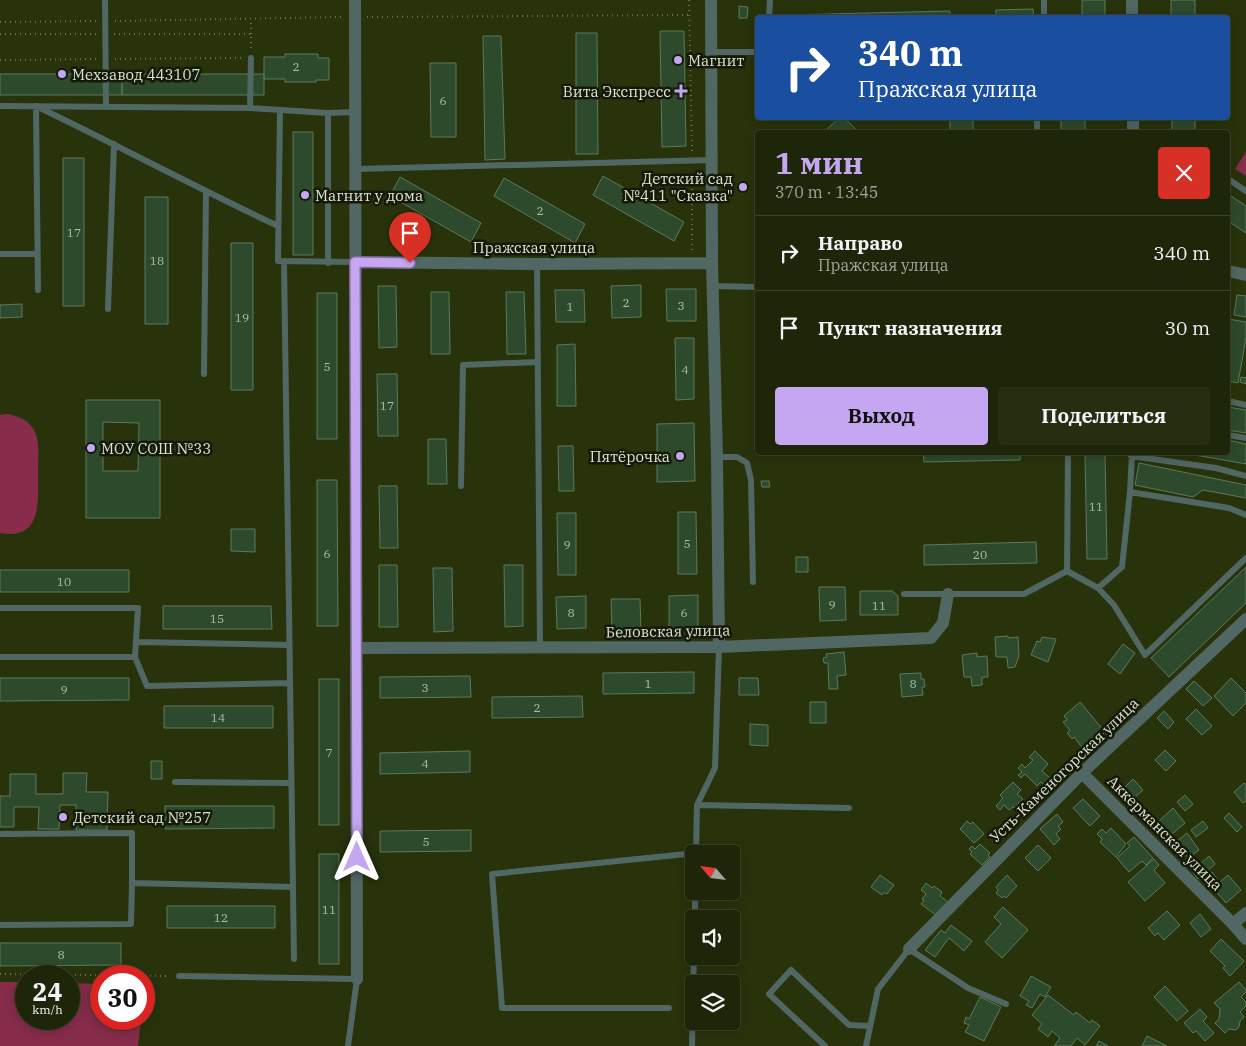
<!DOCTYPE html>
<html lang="ru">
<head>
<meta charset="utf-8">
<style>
  body { margin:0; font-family:"IBM Plex Serif",serif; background:#262e12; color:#f1f3f6; height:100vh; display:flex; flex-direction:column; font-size:19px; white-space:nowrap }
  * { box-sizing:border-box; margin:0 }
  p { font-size:16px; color:#a1a59c }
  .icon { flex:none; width:28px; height:28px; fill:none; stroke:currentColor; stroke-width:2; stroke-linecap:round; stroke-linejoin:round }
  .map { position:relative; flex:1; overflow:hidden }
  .sheet { position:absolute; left:755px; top:130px; width:475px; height:325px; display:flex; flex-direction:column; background:#1e2609; border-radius:5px; box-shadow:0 2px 12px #0003,0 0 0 1px #3c432a }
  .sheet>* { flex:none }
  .banner { position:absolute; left:755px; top:15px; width:475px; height:105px; border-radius:5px; box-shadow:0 2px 12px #0003,0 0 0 1px #3c432a; background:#1a4fa0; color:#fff; overflow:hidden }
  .needle { width:32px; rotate:298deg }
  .fabs { position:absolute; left:685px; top:845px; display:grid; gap:10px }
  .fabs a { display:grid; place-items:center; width:55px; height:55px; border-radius:5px; background:#1e2609; box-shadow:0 2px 12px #0003,0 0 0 1px #3c432a; font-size:25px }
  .speed { position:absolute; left:15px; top:965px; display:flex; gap:10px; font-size:25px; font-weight:700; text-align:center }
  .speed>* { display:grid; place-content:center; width:65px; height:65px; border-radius:50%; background:#1e2609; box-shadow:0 2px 12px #0003,0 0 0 1px #3c432a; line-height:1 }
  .speed small { font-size:12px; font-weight:400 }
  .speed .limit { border:8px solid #d22; background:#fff; color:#111 }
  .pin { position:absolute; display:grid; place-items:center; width:42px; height:42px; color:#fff; margin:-51px -21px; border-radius:50% 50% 50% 0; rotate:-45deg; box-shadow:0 0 5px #0007 }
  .pin .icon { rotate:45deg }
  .me { position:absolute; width:55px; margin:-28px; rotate:0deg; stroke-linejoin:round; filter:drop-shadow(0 0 4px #0008) }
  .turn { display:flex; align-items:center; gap:18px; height:105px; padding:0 20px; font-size:22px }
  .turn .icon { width:65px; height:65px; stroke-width:2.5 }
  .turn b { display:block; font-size:35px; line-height:42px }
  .round { display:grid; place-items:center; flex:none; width:52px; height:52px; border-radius:5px; background:#262e12 }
  .headline { display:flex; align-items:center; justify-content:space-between; height:85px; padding:0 20px }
  h1 { font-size:30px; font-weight:700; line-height:38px; color:#c5a6f0 }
  .action { display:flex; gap:10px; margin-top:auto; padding:10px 20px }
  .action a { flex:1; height:58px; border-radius:5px; background:#c5a6f0; color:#111; font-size:20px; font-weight:700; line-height:58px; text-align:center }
  .action a+a { background:#262e12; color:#f1f3f6 }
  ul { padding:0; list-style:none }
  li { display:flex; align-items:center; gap:15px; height:75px; padding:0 20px; border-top:1px solid #3c432a }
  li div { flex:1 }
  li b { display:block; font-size:19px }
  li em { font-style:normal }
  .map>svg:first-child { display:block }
  .green { fill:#872c4b }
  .building { fill:#2e4a2c; stroke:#5c7a5a; fill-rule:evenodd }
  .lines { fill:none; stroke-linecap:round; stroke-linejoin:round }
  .path { stroke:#677150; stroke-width:2; stroke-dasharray:1 4; stroke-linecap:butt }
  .service { stroke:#516763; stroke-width:6 }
  .minor { stroke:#516763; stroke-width:12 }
  .route-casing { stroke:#806c9c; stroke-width:12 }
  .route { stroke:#c5a6f0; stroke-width:9 }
  .poi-dot { fill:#c5a6f0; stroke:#141909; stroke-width:2 }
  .labels { text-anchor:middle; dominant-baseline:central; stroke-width:5; stroke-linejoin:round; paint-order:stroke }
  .number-label { font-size:12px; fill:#b0bea6 }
  .poi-label { font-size:15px; fill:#dce4ce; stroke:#141909; text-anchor:start }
  .street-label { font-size:15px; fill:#dce4ce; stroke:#141909 }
</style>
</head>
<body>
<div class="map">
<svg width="1246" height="1046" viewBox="0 0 1246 1046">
  <rect width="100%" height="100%" fill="#28330c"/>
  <!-- green -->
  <path class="green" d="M1246 152V176L1235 169Z
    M7 414C19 416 29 420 35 432 40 443 38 459 38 471 38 500 43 541 0 533V415Z
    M0 982H26V1019H69V983L101 984V1019H141L138 1046H0Z"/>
  <!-- building -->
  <path class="building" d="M1082 0H1105V18H1082Z
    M1171 0H1195V18H1171Z
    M739 6 748 7 747 18H739Z
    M1033 9 1034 18H996V10Z
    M950 11V18H867V13Z
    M867 13V18H787V15Z
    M660 31H684L686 146 662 147Z
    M576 33H597L598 154H576Z
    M483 36H501L505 159 485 160Z
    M285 54H318V58H329V80H316V82H285V79H264V57H285Z
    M430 63H456V137H431Z
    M0 74H122V95H0Z
    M122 74H264V95H122Z
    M839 118H844L858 131 856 132H824Z
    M950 118H973V132H950Z
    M1061 118H1085V132H1061Z
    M1172 118H1195V132H1172Z
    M293 132H313V255H293Z
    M63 158H84V306H63Z
    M603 176 684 222 674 241 593 195Z
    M400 177 481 223 471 242 390 196Z
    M504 178 585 224 575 243 494 196Z
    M1228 194 1246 206V233L1228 221Z
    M145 197H168V324H145Z
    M231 243H253V390H231Z
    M641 285V317L612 318 611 286Z
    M378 286H396L397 347 379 348Z
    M666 289H696V321H667Z
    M555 290H584L585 322H556Z
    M431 292H449L450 354H431Z
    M506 292H524L526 354H507Z
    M317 293H337V439H317Z
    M1237 295 1246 296V317L1234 315Z
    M22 304V317L0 318V305Z
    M1228 319 1246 322V338L1238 383 1228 381Z
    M675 338H694V399L676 400Z
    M575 344 576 406H557V345Z
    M377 374H397L398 436H378Z
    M1241 377 1246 378V384L1240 382Z
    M86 400H160V518H86ZM103 422 139 423 138 471H103Z
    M1228 407 1246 410V433L1228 430Z
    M694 423 695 481 657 482V424Z
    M428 439H446L447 484H428Z
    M1228 440 1246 444V464L1178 452H1228Z
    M558 446H573L574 491H559Z
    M923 452H1020V460L924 462Z
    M1085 452H1105L1107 559H1087Z
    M1139 463 1246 485V498L1203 490 1193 497 1135 485Z
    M317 480H337L338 626H317Z
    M761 481H769L770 487H762Z
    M379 486H397L398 548H380Z
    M678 512H696L697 574H678Z
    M557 513H576V575H558Z
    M231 529H255V552L231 551Z
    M1036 542 1037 563 924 565V545Z
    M796 557H808V572H796Z
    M379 565H397L398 627H379Z
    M504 565H523V626L505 627Z
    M1246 567V603L1169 677 1151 658Z
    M433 568H452L453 631 434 632Z
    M0 570H129V592H0Z
    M819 587H845L846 620 820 621Z
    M860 591H892L898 596V615H860Z
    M698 595V627L669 628V596Z
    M586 596V628L557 629 556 597Z
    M611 599H640L641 631H612Z
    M163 606H271L272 629H163Z
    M1008 636V638L1018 637 1019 656 1015 667 1008 668 1007 657H996L995 637Z
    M1042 637 1056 639 1048 662 1031 655 1037 641 1040 642Z
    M1123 644 1135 653 1120 674 1108 664Z
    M844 652 846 675 837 676 838 689H829L828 663H824L823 658 827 657 826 654Z
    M977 653V657L987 656 988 677H982V685L972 686 971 677H964L962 655Z
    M694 672V693L603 694V673Z
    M921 673V679H924L925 687H922L923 695 902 697 900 674Z
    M470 676 471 697 380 698V677Z
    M0 678H129V700L0 701Z
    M739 678H758L759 695H739Z
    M1231 678 1246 693V703L1233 716 1214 696Z
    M319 679H339V825H319Z
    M1194 681 1212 698 1203 706 1186 689Z
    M582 696 583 717 492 718V697Z
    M810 702H826V723H810Z
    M1080 702 1105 732 1084 750 1074 737 1072 739 1067 733 1070 730 1063 722 1067 720 1064 716Z
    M164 706H273V728H164Z
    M1196 709 1212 726 1202 735 1186 719Z
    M1164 711 1174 722 1168 729 1157 718Z
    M750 724 768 725V746L750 745Z
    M1165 750 1176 761 1166 771 1155 760Z
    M470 751V772L380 774V753Z
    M1035 751 1048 764 1042 771 1050 778 1044 785 1041 782 1037 786 1025 774 1021 778 1018 775 1022 772 1018 768 1022 764 1025 768 1033 760 1029 757Z
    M151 761H162V779H151Z
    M63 773H87L86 792H108L107 830H76V805H60L59 829H38L39 807H14V827H0V796H10V774H36V794H63Z
    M1133 779 1143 790 1135 797 1125 787Z
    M1013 782 1021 790 1017 794 1023 799 1014 808 1013 807 1009 810 1004 805 1000 810 996 806 1003 798 1000 795Z
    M1244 783 1246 785V801L1243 803 1234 792Z
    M1185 795 1193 804 1185 811 1177 802Z
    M1083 799 1100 816 1090 826 1073 808Z
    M165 806H274V828L165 829Z
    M1173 808 1185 823 1171 835 1159 821Z
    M1229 813 1242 827 1237 832 1224 818Z
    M1057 814 1063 822 1058 826 1061 829 1056 834 1060 839 1054 845 1040 829Z
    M967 821 970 824 973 822 984 834 974 843 960 829Z
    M1203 821 1208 828 1196 837 1191 830Z
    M1111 828 1126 844 1116 857 1100 842 1102 839 1097 834 1102 829 1106 833Z
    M471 830V851L380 852V831Z
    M1163 830 1169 836 1164 841 1159 835Z
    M1187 833 1199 850 1188 858 1176 842Z
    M1134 837 1153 858 1146 865 1142 861 1129 872 1117 858 1130 846 1127 843Z
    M980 844 990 853 988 855 990 857 982 865 970 854 972 852 969 849 972 846 975 849Z
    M1038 845 1051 858 1038 871 1025 858Z
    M319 854H339V964H319Z
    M1209 856 1215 864 1198 879 1192 871Z
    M1154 859 1159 865 1154 870 1165 883 1145 901 1128 882Z
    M1212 872 1218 880 1210 885 1205 877Z
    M880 875 894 885 887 894 884 892 882 895 871 887Z
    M1007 875 1017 886 1006 898 1004 896 1002 898 996 893 998 890 996 887Z
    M1228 875 1241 890 1226 903 1213 888Z
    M926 883 932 888 934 886 942 892 940 896 948 902 937 916 921 904 924 900 922 899 926 894 921 890Z
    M167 906H275V928H167Z
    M1003 907 1028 930 1002 958 985 942 1001 924 994 917Z
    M1167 911 1180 925 1164 940 1158 933 1155 936 1148 928Z
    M1200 914 1211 929 1201 937 1190 923Z
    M951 925 972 941 964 951 949 938 935 957 925 950 941 930 945 933Z
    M1221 939 1244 961 1230 976 1223 968 1225 966 1210 951Z
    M0 943H121V965L0 966Z
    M1031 976 1051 987 1045 997 1040 994 1032 1008 1026 1005 1029 1001 1020 996Z
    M1239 982 1246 990V992L1241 997 1246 1002V1006L1240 1012 1244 1017 1240 1021 1239 1027 1236 1030 1229 1029 1225 1033 1215 1023 1219 1019 1220 1009 1214 1003Z
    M1165 986 1188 1011 1177 1021 1154 997Z
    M1048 995 1074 1015 1076 1012 1090 1023 1092 1020 1100 1026 1085 1045 1077 1038 1071 1046H1054L1060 1038 1052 1031 1048 1037 1038 1029 1042 1024 1032 1015Z
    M980 997 1001 1007 984 1041 965 1032 969 1025 964 1023 966 1017 969 1019Z
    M1200 1009 1207 1017 1203 1021 1214 1033 1205 1041 1196 1031 1193 1033 1184 1023Z
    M1147 1036 1167 1046H1142Z
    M1099 1041 1108 1046H1096Z"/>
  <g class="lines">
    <!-- path -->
    <path class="path" d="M689 0 692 153
      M367 17 690 15
      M115 21 342 17
      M0 22 97 21
      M0 34H97
      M114 34H251V49
      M251 34V19
      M115 59 243 58
      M0 60 98 59
      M692 250V170
      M0 974 170 976"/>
    <!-- service -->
    <path class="service" d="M105 0 106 106
      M1044 0V18
      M769 18 770 0
      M711 52H758
      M0 106 250 108 328 113 356 112
      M250 108 251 58
      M280 110 278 261 355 262
      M1037 118V132
      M356 169 712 160
      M1228 179 1246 191
      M0 254H37
      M284 261 294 959
      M328 263V113
      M537 264 540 648
      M713 286 758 287
      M38 290 36 106C117 145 197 188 278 226
      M108 309 114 144
      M204 374 206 192
      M1228 401 1246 405
      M1228 435 1246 438
      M1068 452 1067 571 1098 588 1114 605 1145 655 1246 558
      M1131 456 1216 468 1246 476
      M717 457H737L747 463 751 480 753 582
      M461 486 463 365 537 362
      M1130 492 1132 454
      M1098 588 1122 567 1130 492 1229 508 1246 515
      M904 594H1024L1067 571
      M0 608H138L135 657 147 686 290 683
      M136 642 289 645
      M0 657H135
      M175 782 291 783
      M697 805 849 808
      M0 834 132 833V883
      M696 854 697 805 715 768 719 647
      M695 919V891
      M0 925 131 924 132 883 293 887
      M179 976 357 979 348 1046
      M669 1008H502L492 874 696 853
      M692 1046 694 952
      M825 1046 769 994 791 970 849 1025 870 1026
      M866 1046 878 989 909 949 968 988 1006 1004"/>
    <!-- minor -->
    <path class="minor" d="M355 0 357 979
      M711 0 712 263 717 457 719 647
      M1132 0V18
      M1133 118V132
      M355 262 537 264 712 263
      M1228 271 1246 275
      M357 648 719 647 931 638 943 623 948 594
      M1082 773 1233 924 1246 939
      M1233 924 1246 913
      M909 949 1082 773 1246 619"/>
  </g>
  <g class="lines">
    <defs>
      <path id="route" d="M357 857 355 262 410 263"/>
    </defs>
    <!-- route casing -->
    <use href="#route" class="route-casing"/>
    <!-- route -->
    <use href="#route" class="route"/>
  </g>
  <!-- markers -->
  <g class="poi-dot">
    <circle cx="678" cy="60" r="5"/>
    <circle cx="62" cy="74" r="5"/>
    <path d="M678.5 83.5h5v5h5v5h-5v5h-5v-5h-5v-5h5z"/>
    <circle cx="743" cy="187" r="5"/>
    <circle cx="305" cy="195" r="5"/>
    <circle cx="91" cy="448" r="5"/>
    <circle cx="680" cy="456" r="5"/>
    <circle cx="63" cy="817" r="5"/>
  </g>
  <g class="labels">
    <!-- number labels -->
    <g class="number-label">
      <text x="296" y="66">2</text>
      <text x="443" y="100">6</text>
      <text x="540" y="210">2</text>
      <text x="74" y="232">17</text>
      <text x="157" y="260">18</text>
      <text x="626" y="302">2</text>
      <text x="681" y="305">3</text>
      <text x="570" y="306">1</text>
      <text x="242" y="317">19</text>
      <text x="327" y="366">5</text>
      <text x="685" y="369">4</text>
      <text x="387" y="405">17</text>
      <text x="1096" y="506">11</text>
      <text x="687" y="543">5</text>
      <text x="567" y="544">9</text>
      <text x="327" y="553">6</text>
      <text x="980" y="554">20</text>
      <text x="64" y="581">10</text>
      <text x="832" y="604">9</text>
      <text x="879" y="605">11</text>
      <text x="571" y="612">8</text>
      <text x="684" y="612">6</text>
      <text x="217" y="618">15</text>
      <text x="648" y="683">1</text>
      <text x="913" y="683">8</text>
      <text x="425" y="687">3</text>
      <text x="64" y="689">9</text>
      <text x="537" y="707">2</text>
      <text x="218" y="717">14</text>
      <text x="329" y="752">7</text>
      <text x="425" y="763">4</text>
      <text x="426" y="841">5</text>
      <text x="329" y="909">11</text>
      <text x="221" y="917">12</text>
      <text x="61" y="954">8</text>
    </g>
    <!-- poi labels -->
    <g class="poi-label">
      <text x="688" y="60">Магнит</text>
      <text x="72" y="74">Мехзавод 443107</text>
      <text x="671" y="91" text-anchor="end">Вита Экспресс</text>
      <text x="733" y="178" text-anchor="end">Детский сад<tspan x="733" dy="17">№411 "Сказка"</tspan></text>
      <text x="315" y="195">Магнит у дома</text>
      <text x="101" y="448">МОУ СОШ №33</text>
      <text x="670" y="456" text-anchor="end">Пятёрочка</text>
      <text x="73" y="817">Детский сад №257</text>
    </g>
    <!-- street labels -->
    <g class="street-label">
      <text x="534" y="247">Пражская улица</text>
      <text transform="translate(668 631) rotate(-1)">Беловская улица</text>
      <text transform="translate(1064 770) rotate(-44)">Усть-Каменогорская улица</text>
      <text transform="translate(1165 833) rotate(45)">Аккерманская улица</text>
    </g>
  </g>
</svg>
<div class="fabs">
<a><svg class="needle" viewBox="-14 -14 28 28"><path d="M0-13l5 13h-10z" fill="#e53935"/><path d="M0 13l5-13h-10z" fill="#a1a59c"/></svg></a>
<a><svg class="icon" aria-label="sound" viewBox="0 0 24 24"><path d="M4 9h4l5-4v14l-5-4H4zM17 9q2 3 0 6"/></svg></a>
<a><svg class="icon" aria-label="layers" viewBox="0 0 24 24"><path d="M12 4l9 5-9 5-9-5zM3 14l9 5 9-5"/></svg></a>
</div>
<div class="speed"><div>24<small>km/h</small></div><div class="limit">30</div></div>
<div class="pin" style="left:410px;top:263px;background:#d93025"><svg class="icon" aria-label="arrive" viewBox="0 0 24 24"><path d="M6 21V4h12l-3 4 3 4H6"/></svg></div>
<svg class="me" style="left:357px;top:857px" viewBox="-20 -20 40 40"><path d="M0-17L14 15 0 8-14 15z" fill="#c5a6f0" stroke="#fff" stroke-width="4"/></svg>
<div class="banner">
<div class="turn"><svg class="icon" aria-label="right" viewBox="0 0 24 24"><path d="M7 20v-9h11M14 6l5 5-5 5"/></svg><div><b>340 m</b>Пражская улица</div></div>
</div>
<section class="sheet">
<div class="headline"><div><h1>1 мин</h1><p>370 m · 13:45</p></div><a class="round" style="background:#d93025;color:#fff"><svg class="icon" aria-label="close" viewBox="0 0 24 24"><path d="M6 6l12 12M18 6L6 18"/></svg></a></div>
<ul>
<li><svg class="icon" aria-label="right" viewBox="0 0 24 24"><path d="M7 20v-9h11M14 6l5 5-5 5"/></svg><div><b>Направо</b><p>Пражская улица</p></div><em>340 m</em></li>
<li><svg class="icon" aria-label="arrive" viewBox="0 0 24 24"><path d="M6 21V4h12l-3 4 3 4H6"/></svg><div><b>Пункт назначения</b></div><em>30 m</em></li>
</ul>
<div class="action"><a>Выход</a><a>Поделиться</a></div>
</section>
</div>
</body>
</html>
